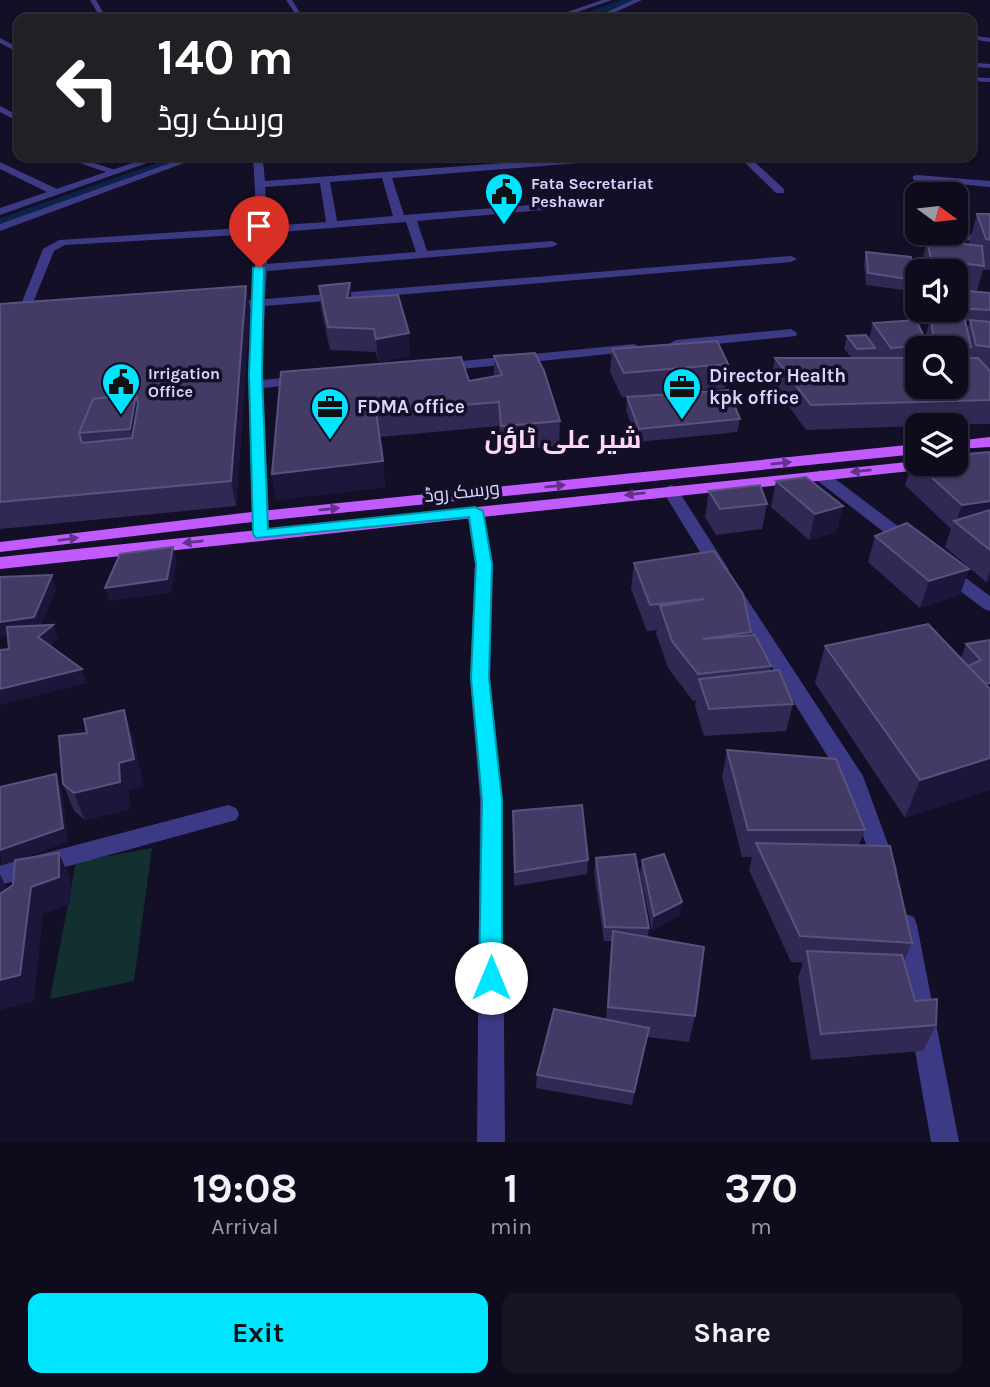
<!DOCTYPE html>
<html lang="en">
<head>
<meta charset="utf-8">
<style>
  body { margin:0; font-family:Karla,Cairo,sans-serif; background:#171425; color:#f1f3f6; height:100vh; display:flex; flex-direction:column; font-size:26px; white-space:nowrap }
  * { box-sizing:border-box; margin:0 }
  p { font-size:23px; color:#9b9ba3 }
  .icon { flex:none; width:38px; height:38px; fill:none; stroke:currentColor; stroke-width:2; stroke-linecap:round; stroke-linejoin:round }
  .map { position:relative; height:1142px; overflow:hidden }
  .sheet { display:flex; flex-direction:column; background:#0e0b1c; flex:1 }
  .sheet>* { flex:none }
  .banner { position:absolute; left:14px; top:14px; width:962px; height:147px; border-radius:14px; box-shadow:0 2px 5px #0004,0 0 0 2px #2e2b3b; background:#202124; color:#fff; overflow:hidden }
  .needle { width:46px; rotate:105deg }
  .controls { position:absolute; left:905px; top:182px; display:grid; gap:14px }
  .controls a { display:grid; place-items:center; width:63px; height:63px; border-radius:14px; background:#0e0b1c; box-shadow:0 2px 5px #0004,0 0 0 2px #2e2b3b; font-size:35px }
  .pin { position:absolute; display:grid; place-items:center; width:60px; height:60px; color:#fff; margin:-72px -30px; border-radius:50% 50% 50% 0; rotate:-45deg; box-shadow:0 0 7px #0007 }
  .pin .icon { rotate:45deg }
  .me { position:absolute; width:77px; margin:-38px; rotate:0deg; stroke-linejoin:round; filter:drop-shadow(0 0 5px #0008) }
  .turn { display:flex; align-items:center; gap:24px; height:147px; padding:0 28px; font-size:32px }
  .turn .icon { width:91px; height:91px; stroke-width:2.5 }
  .turn b { display:block; font-size:49px; line-height:60px }
  .eta { display:flex; justify-content:space-evenly; align-items:center; height:119px; text-align:center }
  .eta b { font-size:42px; font-weight:700; line-height:49px }
  .primary-button { display:flex; gap:14px; margin-top:auto; padding:14px 28px }
  .primary-button a { flex:1; height:80px; border-radius:14px; background:#00e5ff; color:#111; font-size:28px; font-weight:700; line-height:80px; text-align:center }
  .primary-button a+a { background:#171425; color:#f1f3f6 }
  .map>svg:first-child { display:block }
  .green { fill:#12302f }
  .lines { fill:none; stroke-linecap:round; stroke-linejoin:round }
  .canal { fill:#0c2248; fill-rule:evenodd }
  .minor { fill:#3d3a85; fill-rule:evenodd }
  .tertiary { fill:#3d3a85; fill-rule:evenodd }
  .primary { fill:#c25bff; fill-rule:evenodd }
  .wall { fill:#312854; fill-rule:evenodd }
  .shaded-wall { fill:#1d163a }
  .building { fill:#433a66; stroke:#5a527e; stroke-width:2; fill-rule:evenodd }
  .oneway { fill:#623188 }
  .route { fill:#00e5ff; stroke:#0095a6; stroke-width:2 }
  .labels { text-anchor:middle; dominant-baseline:central; stroke-width:7; stroke-linejoin:round; paint-order:stroke }
  .far-poi-label { font-size:16px; font-weight:bold; fill:#d9d4ff; stroke:#130f26; text-anchor:start }
  .poi-label { font-size:19px; font-weight:bold; fill:#d9d4ff; stroke:#130f26; text-anchor:start }
  .street-label { font-size:19px; fill:#d9d4ff; stroke:#130f26 }
  .district-label { font-size:26px; font-weight:bold; fill:#ffd6f0; stroke:#130f26 }
</style>
</head>
<body>
<div class="map">
<svg width="990" height="1142" viewBox="0 0 990 1142">
  <rect width="100%" height="100%" fill="#130f26"/>
  <!-- green -->
  <path class="green" d="M152 848 134 981 50 999 76 862Z"/>
  <g class="lines">
    <!-- canal -->
    <path class="canal" d="M620 0H635L585 19H571Z
      M178 156H198L196 159 0 228V218Z"/>
    <!-- minor -->
    <path class="minor" d="M90 0H96L107 19H101Z
      M286 0H292L302 16 292 19 296 15Z
      M971 35 990 38V42L971 39Z
      M0 38 19 48V53L0 43Z
      M977 63 990 64V68L974 67Z
      M971 77 990 78V82L971 81Z
      M0 106 19 116V122L0 112Z
      M59 156H73L121 172 112 174Z
      M253 156H302L297 159 263 161 265 181 596 156H635L630 159 392 178 404 215 544 204 549 207 544 210 417 221 427 251 552 241 558 244 552 247 267 271 265 299 791 256 797 259 791 262 265 306 262 380 303 376 310 380 303 384 263 388 269 516 261 521 253 516 248 374 252 308 226 310 220 306 226 302 253 300 257 234 65 245 54 251 26 320 22 321 16 317 43 249 59 240 257 227ZM382 178 393 216 337 221 330 182ZM320 183 326 222 268 226 265 187ZM406 222 416 252 267 264 268 233Z
      M738 156H748L784 189V193H776Z
      M0 162 59 190 60 192 51 194 0 169Z
      M917 175 990 181V187L913 180V176Z
      M948 234 990 236V242L944 239 942 237Z
      M791 329 797 333 796 336 676 348 669 344 676 340Z
      M634 344 641 348 639 351 442 371 435 367 442 363Z
      M820 470 826 472 915 539 917 543 915 547H903L814 478 812 475Z
      M670 485 676 487 729 570 726 574H714L711 570 662 490Z
      M475 506 483 511 493 564 490 678 502 800 505 1142H477L480 800 470 678 475 564 467 511Z
      M945 565 951 567 990 596V611L984 609 939 575 936 571 939 567Z
      M735 588 741 590 863 776 897 869 893 876 885 879 877 876 845 784 726 594Z
      M228 805 236 808 239 814 236 820 0 885V865Z
      M905 914 914 917 917 925 959 1142H931L893 925 896 917Z"/>
    <!-- tertiary -->
    <path class="tertiary" d="M602 0H612L557 19H547Z
      M633 0H642L600 19H591Z
      M153 156H167L0 215V208Z
      M190 156H203L0 231V224Z"/>
    <!-- primary -->
    <path class="primary" d="M990 437V447L956 449V441Z
      M917 444V454L261 521 0 552V542L261 511Z
      M917 461V464H937L929 469 0 569V557Z"/>
  </g>
  <!-- wall -->
  <path class="wall" d="M977 214H990V270H983L977 291 990 293V424L917 425V426L806 430 771 382 775 358H852L844 349 847 336 869 339 873 323 925 338 931 317 952 319 951 310H956V271H920V270L927 240 970 245 969 243ZM966 321H970L967 329ZM917 348H956V387H917Z
    M866 252 914 280 911 291 866 285 864 264Z
    M350 283 351 298 410 356 378 362 376 352 330 350 321 308 319 286Z
    M246 286 250 308 236 506 0 529V304Z
    M612 349 728 364 725 388 622 397 610 372Z
    M494 356 560 421 559 446 501 451 499 426 380 437 385 487 276 500 272 474 281 372 469 381 494 376Z
    M627 397 740 419 737 432 638 442 626 410Z
    M990 452V581L986 582 945 547 951 529 905 485 913 460Z
    M776 481 843 506 836 532 809 540 771 507Z
    M709 491 767 504 762 529 716 535 705 517Z
    M875 536 969 569 960 595 920 608 868 562Z
    M634 563 751 632 750 636 771 666 770 671 793 704 786 731 704 736 695 706 696 700 693 701 668 668 656 633 657 630 647 631 631 589Z
    M990 640 905 818 815 683 825 646 961 658 966 644Z
    M124 710 133 737 143 786 128 790 130 809 85 820 74 811 63 784 87 733Z
    M727 750 865 830 859 845 912 943 904 961 915 1001 936 1025 923 1051 811 1060 798 977 803 963 791 962 749 870 752 857H742L722 777Z
    M513 811 588 860 587 874 514 886Z
    M596 858 649 928 648 937 695 1016 689 1042 647 1037 632 1105 536 1088 537 1075 606 1020 611 941H604L594 872Z
    M642 860 682 902 679 916 652 930 640 874Z"/>
  <!-- shaded-wall -->
  <path class="shaded-wall" d="M350 283 352 305 347 298Z
    M246 286 250 308 236 506 231 481Z
    M409 333 410 356 378 362 376 339Z
    M136 394 144 428 139 463 130 429Z
    M383 461 385 487 276 500 272 474Z
    M990 501V525L956 522 962 505Z
    M843 506 836 532 809 540 815 514Z
    M173 547 177 561 171 593 109 601 105 588Z
    M969 569 960 595 920 608 929 581Z
    M990 571V581L986 582Z
    M52 575 56 589 39 631 0 637V622Z
    M53 625 58 639 44 651 38 637Z
    M82 669 87 683 0 705V689Z
    M124 710 133 737 143 786 128 790 130 809 85 820 74 793 119 763Z
    M990 758V790L905 818 920 780Z
    M56 774 62 789 68 842 1 866 0 850Z
    M59 853 71 880 70 904 43 914 34 1001 0 1010V980L31 887Z
    M0 874 7 889 0 914Z
    M682 902 679 916 652 930 654 916Z"/>
  <!-- building -->
  <path class="building" d="M977 214H990V240L986 239Z
    M927 240 982 246 984 266 931 259Z
    M866 252 911 257 914 280 868 273Z
    M350 283 347 298 398 295 409 333 376 339 374 329 328 327 319 286Z
    M246 286 231 481 0 502V304ZM136 394 138 404 132 438 82 443 79 433 93 399Z
    M956 290 990 293V310L956 308Z
    M931 317 965 320 971 347 934 343Z
    M916 320 928 345 891 348 873 323Z
    M970 320 990 322V347L976 345Z
    M866 335 875 348 857 349 847 336Z
    M717 341 728 364 624 373 612 349Z
    M535 353 544 371 560 421 501 426 499 402 376 412 383 461 272 474 281 372 461 357 469 381 502 375 494 356Z
    M775 358H917V387H956V358H978L990 371V400L811 405Z
    M728 390 740 419 639 429 627 397Z
    M136 394 130 429 79 433 93 399Z
    M990 452V501L962 505 917 464H956V455Z
    M806 477 843 506 815 514 776 481Z
    M760 485 767 504 720 509 709 491Z
    M990 510V550L954 521Z
    M907 523 969 569 929 581 875 536Z
    M173 547 167 579 105 588 120 554Z
    M714 551 743 594 751 632 703 639 755 635 771 666 698 674 672 641 660 606 704 599 650 605 634 563Z
    M52 575 34 617 0 622V577Z
    M928 624 990 689V758L920 780 825 646Z
    M53 625 38 637 82 669 0 689V650L9 649 7 627Z
    M990 640V683L986 684 968 666 981 660 966 644Z
    M779 670 793 704 709 709 699 679Z
    M124 710 134 759 119 763 120 782 74 793 63 784 59 736 87 733 84 719Z
    M727 750 836 759 865 830H748Z
    M56 774 63 828 0 850V787Z
    M582 805 588 860 515 872 513 811Z
    M756 843 890 846 912 943 800 936Z
    M59 853V877L31 887 20 975 0 980V894L13 885 15 860Z
    M635 854 649 928 605 927 596 858Z
    M664 854 682 902 654 916 642 860Z
    M613 931 704 947 695 1016 608 1007Z
    M807 951 902 955 915 1001 937 999 936 1025 821 1034Z
    M554 1009 649 1028 634 1092 537 1075Z"/>
  <!-- one-way arrows -->
  <defs><path id="oneway-solid" d="M-6-.8H1V-3.2L6.5 0L1 3.2V.8H-6Z" transform="scale(1.75)"/></defs>
  <g class="oneway">
    <use href="#oneway-solid" transform="translate(781 463) rotate(-6)"/>
    <use href="#oneway-solid" transform="translate(861 471) rotate(174)"/>
    <use href="#oneway-solid" transform="translate(555 486) rotate(-6)"/>
    <use href="#oneway-solid" transform="translate(635 494) rotate(174)"/>
    <use href="#oneway-solid" transform="translate(329 509) rotate(-6)"/>
    <use href="#oneway-solid" transform="translate(68 539) rotate(-7)"/>
    <use href="#oneway-solid" transform="translate(193 542) rotate(174)"/>
  </g>
  <!-- route -->
  <path class="route" d="M259 265 264 268 262 374 268 529 475 507 483 511 492 564 489 678 502 800V978L499 985 491 989 483 985 479 978 482 800 471 678 476 564 469 517 256 538 253 534 249 374 253 268Z"/>
  <!-- icons -->
  <defs>
    <symbol id="civic-pin" viewBox="-11 -11 22 30"><path d="M0 17L-7.5 6A9.5 9.5 0 1 1 7.5 6Z" fill="#00e5ff" stroke="#130f26"/><path d="M-.6-6.5H3V-4.5H.6V-3L4-1V1h2V6H-6V1h2V-1L-.6-3ZM-1.2 2.5V6h2.4V2.5Z" fill="#111"/></symbol>
    <symbol id="office-pin" viewBox="-11 -11 22 30"><path d="M0 17L-7.5 6A9.5 9.5 0 1 1 7.5 6Z" fill="#00e5ff" stroke="#130f26"/><path d="M-6-3h4V-5.5h4V-3h4V5H-6ZM-1-4.5V-3h2v-1.5ZM-6 0V1H6V0Z" fill="#111"/></symbol>
  </defs>
  <g fill-rule="evenodd">
    <use href="#civic-pin" x="482" y="170" width="44" height="60"/>
    <use href="#civic-pin" x="99" y="360" width="44" height="60"/>
    <use href="#office-pin" x="660" y="365" width="44" height="60"/>
    <use href="#office-pin" x="308" y="385" width="44" height="60"/>
  </g>
  <g class="labels">
    <!-- far-poi labels -->
    <g class="far-poi-label">
      <text x="531" y="183">Fata Secretariat<tspan x="531" dy="18">Peshawar</tspan></text>
      <text x="148" y="373">Irrigation<tspan x="148" dy="18">Office</tspan></text>
    </g>
    <!-- poi labels -->
    <g class="poi-label">
      <text x="709" y="376">Director Health<tspan x="709" dy="22">kpk office</tspan></text>
      <text x="357" y="407">FDMA office</text>
    </g>
    <!-- street labels -->
    <g class="street-label">
      <text transform="translate(462 492) rotate(-6)">ورسک روڈ</text>
    </g>
    <!-- district labels -->
    <g class="district-label">
      <text x="563" y="439">شیر علی ٹاؤن</text>
    </g>
  </g>
</svg>
<div class="controls">
<a><svg class="needle" viewBox="-14 -14 28 28"><path d="M0-13l5 13h-10z" fill="#e53935"/><path d="M0 13l5-13h-10z" fill="#9b9ba3"/></svg></a>
<a><svg class="icon" aria-label="sound" viewBox="0 0 24 24"><path d="M4 9h4l5-4v14l-5-4H4zM17 9q2 3 0 6"/></svg></a>
<a><svg class="icon" aria-label="search" viewBox="0 0 24 24"><circle cx="10" cy="10" r="6"/><path d="M15 15l6 6"/></svg></a>
<a><svg class="icon" aria-label="layers" viewBox="0 0 24 24"><path d="M12 4l9 5-9 5-9-5zM3 14l9 5 9-5"/></svg></a>
</div>
<div class="pin" style="left:259px;top:268px;background:#d93025"><svg class="icon" aria-label="arrive" viewBox="0 0 24 24"><path d="M6 21V4h12l-3 4 3 4H6"/></svg></div>
<svg class="me" style="left:491px;top:978px" viewBox="-20 -20 40 40"><circle r="19" fill="#fff"/><path d="M0-13L10 11 0 6-10 11z" fill="#00e5ff"/></svg>
<div class="banner">
<div class="turn"><svg class="icon" aria-label="left" viewBox="0 0 24 24"><path d="M17 20v-9H6M10 6l-5 5 5 5"/></svg><div><b>140 m</b>ورسک روڈ</div></div>
</div>
</div>
<section class="sheet">
<div class="eta">
<div><b>19:08</b><p>Arrival</p></div>
<div><b>1</b><p>min</p></div>
<div><b>370</b><p>m</p></div>
</div>
<div class="primary-button"><a>Exit</a><a>Share</a></div>
</section>
</body>
</html>
